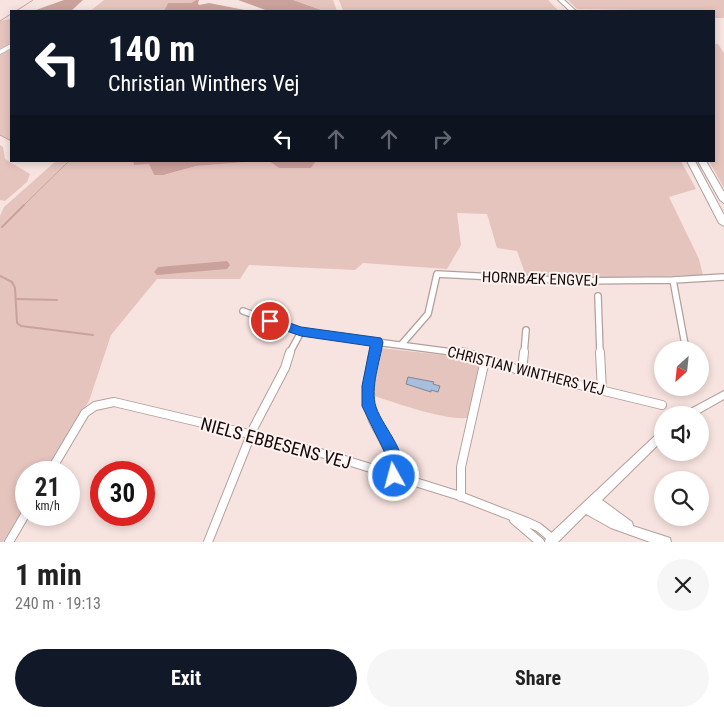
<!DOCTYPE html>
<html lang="en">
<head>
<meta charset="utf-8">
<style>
  body { margin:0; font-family:"Roboto Condensed",sans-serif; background:#f6f6f6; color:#222; height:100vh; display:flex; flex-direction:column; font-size:19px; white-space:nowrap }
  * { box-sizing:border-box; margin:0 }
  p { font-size:16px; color:#767676 }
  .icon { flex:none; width:28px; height:28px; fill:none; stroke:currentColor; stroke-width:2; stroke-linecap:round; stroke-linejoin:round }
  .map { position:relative; height:542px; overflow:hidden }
  .details { display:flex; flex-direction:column; background:#fff; flex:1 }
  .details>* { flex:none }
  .top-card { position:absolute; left:10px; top:10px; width:705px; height:152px; border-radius:0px; box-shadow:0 2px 8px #0003; background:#111827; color:#fff; overflow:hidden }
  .needle { width:32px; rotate:207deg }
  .tools { position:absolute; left:654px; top:341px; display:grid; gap:10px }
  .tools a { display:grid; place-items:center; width:55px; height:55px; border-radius:50%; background:#fff; box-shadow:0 2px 8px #0003; font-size:25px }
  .speed { position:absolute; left:15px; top:461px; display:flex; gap:10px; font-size:25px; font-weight:700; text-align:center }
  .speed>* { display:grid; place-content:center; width:65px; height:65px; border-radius:50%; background:#fff; box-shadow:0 2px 8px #0003; line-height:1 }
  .speed small { font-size:12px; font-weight:400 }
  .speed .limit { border:8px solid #d22; background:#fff; color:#111 }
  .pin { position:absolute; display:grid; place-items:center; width:42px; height:42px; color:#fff; margin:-21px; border:2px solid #fff; border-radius:50%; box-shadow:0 1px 5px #0007 }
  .me { position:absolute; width:55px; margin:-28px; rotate:353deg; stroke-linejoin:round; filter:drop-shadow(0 0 4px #0008) }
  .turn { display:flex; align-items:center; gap:18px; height:105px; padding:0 15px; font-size:22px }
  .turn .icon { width:65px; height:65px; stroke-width:2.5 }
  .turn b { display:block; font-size:35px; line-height:42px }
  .lanes { display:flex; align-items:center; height:48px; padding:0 15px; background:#0003; justify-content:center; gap:25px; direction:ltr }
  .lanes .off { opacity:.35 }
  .round { display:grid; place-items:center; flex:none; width:52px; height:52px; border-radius:26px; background:#f6f6f6 }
  .summary { display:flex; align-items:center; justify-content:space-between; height:85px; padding:0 15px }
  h1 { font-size:30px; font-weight:700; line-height:38px }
  .action { display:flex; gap:10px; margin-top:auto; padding:10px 15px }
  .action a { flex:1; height:58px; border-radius:30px; background:#111827; color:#fff; font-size:20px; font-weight:700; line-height:58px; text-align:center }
  .action a+a { background:#f6f6f6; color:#222 }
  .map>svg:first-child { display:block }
  .green { fill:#e6c4be }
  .water { fill:#cba29b }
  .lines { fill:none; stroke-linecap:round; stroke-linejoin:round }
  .stream-far1 { stroke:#cba29b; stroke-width:1 }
  .stream { stroke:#cba29b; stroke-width:2 }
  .building { fill:#a7bedc; stroke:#7e8795 }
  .minor-far2-casing { stroke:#b3a09d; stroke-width:5 }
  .minor-far1-casing { stroke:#b3a09d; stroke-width:8 }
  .minor-casing { stroke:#b3a09d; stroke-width:10 }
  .secondary-casing { stroke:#b3a09d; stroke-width:2 }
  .motorway-casing { stroke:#b3a09d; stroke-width:2 }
  .minor-far2 { stroke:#fff; stroke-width:4 }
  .minor-far1 { stroke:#fff; stroke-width:5.5 }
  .minor { stroke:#fff; stroke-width:8 }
  .secondary { fill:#fff; fill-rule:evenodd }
  .motorway { fill:#fff; fill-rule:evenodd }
  .route { fill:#1a73e8; stroke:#114b97 }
  .labels { text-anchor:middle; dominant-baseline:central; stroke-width:4; stroke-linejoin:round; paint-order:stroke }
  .street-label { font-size:15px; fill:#110b0a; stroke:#fff2f0 }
  .near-street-label { font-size:18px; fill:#110b0a; stroke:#fff2f0 }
</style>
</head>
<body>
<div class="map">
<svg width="724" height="542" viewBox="0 0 724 542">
  <rect width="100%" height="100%" fill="#f7e3df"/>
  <!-- green -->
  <path class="green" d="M104 0H196L191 3H168L164 11H90Z
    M293 0H333L337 11H324Z
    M339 0H548L559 11H343Z
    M568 0H724V18H714V11L577 9Z
    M11 19V141L0 135V21Z
    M714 44H718L724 53V188L709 161H714Z
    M0 145 3 147 5 159 30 174 27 182 5 201 0 200Z
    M56 161H133L134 165 149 163 154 175H165L196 166 259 161H269L279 168H311L316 161H681L696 189 669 197 699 259 703 275 581 278 526 276 517 251 497 248 487 214 457 213 461 245 447 269 363 263 355 270 249 265 240 279H157L111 335 89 401 45 472H26V504L3 542H0V216L4 207Z
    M380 348 470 358 476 361 480 366 467 418C442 420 397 403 371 395Z"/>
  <!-- water -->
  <path class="water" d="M64 0H83L71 11H33Z
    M196 0H199L198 3 199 5 209 3 250 11H164L168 3H191Z
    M238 0H293L324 11H268Z
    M133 161H259L196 166 164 175H154L149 164 134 165Z
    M269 161H316L311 168H279Z
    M227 261 230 265 227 269 157 275 154 272 158 267Z"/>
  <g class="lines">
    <!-- stream-far1 -->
    <path class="stream-far1" d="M16 11 33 0
      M0 21 11 14
      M0 135 11 141
      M23 206 69 161"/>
    <!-- stream -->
    <path class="stream" d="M2 227 24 205
      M0 276 12 282 15 288 17 323 21 326 93 335
      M17 299 57 300"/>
  </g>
  <!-- building -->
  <path class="building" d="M408 377 434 382 433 384 440 386 438 392 431 390V392L406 384Z"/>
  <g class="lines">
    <defs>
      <path id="minor-far2" d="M0 52 11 46"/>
      <path id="minor-far1" d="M673 280 686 350
        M598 296 600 354
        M243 311 301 332 467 354
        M401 345 428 314 437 274 575 281 673 280 724 277
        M289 354 301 332
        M374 354 377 342
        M524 354 526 330"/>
      <path id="minor" d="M375 352C371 369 365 386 368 403 372 431 393 442 394 476
        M463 352 522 371 662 405
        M600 352 602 391
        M522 371 524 352
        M50 472 85 413 95 406 114 402 245 433 332 456 460 496 527 522 538 527 553 539
        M461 497V467L485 360
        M514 520 540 542
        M9 542 26 513
        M208 542 254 427 285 368 290 352"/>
      <path id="secondary" d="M724 391V399L696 415H683L685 412Z
        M662 431V441L602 500 632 522 633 526 670 538 671 542H650L611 528 586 514 558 542H545L546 538 659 432Z"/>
      <path id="motorway" d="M558 0H564L576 11H570Z
        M687 161H695L724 215V226L719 223Z
        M698 161H706L724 192V203L720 200Z"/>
    </defs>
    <!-- minor-far2 casing -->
    <use href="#minor-far2" class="minor-far2-casing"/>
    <!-- minor-far1 casing -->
    <use href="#minor-far1" class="minor-far1-casing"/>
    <!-- minor casing -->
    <use href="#minor" class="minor-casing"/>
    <!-- secondary casing -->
    <use href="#secondary" class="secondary-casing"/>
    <!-- motorway casing -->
    <use href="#motorway" class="motorway-casing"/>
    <!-- minor-far2 -->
    <use href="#minor-far2" class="minor-far2"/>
    <!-- minor-far1 -->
    <use href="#minor-far1" class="minor-far1"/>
    <!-- minor -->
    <use href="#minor" class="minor"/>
    <!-- secondary -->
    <use href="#secondary" class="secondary"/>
    <!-- motorway -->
    <use href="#motorway" class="motorway"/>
  </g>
  <!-- route -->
  <path class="route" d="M270 316 301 327 381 338 383 342C380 361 370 388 376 407 384 430 412 455 400 481L394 483 389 481 387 476V457L362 406V386L370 346 301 336 266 324 264 321 266 318Z"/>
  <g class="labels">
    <!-- street labels -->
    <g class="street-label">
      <text transform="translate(540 279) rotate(2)">HORNBÆK ENGVEJ</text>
      <text transform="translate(526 371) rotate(14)">CHRISTIAN WINTHERS VEJ</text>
    </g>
    <!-- near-street labels -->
    <g class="near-street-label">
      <text transform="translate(276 443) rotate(15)">NIELS EBBESENS VEJ</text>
    </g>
  </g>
</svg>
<div class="tools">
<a><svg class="needle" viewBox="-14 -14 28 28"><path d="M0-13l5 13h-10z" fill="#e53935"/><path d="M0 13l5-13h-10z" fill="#767676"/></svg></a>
<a><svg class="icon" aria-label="sound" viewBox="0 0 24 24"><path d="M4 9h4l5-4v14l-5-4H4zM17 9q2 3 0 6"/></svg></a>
<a><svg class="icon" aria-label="search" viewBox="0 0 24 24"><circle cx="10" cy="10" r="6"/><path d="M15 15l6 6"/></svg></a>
</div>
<div class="speed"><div>21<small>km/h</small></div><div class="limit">30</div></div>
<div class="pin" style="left:270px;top:321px;background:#d93025"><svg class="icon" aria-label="arrive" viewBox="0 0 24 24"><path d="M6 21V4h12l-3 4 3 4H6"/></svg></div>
<svg class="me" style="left:394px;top:476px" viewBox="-20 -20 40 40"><circle r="17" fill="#1a73e8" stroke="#fff" stroke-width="3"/><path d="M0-11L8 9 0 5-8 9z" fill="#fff"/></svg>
<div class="top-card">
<div class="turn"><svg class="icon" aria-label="left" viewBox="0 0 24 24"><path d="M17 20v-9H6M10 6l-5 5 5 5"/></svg><div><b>140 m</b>Christian Winthers Vej</div></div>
<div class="lanes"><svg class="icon" aria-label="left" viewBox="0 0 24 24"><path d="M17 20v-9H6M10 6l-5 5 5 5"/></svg><svg class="icon off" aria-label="ahead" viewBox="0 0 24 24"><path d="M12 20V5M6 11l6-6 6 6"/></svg><svg class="icon off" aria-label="ahead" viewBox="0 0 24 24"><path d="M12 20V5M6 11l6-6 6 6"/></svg><svg class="icon off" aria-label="right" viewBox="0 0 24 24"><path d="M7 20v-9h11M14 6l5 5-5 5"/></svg></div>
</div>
</div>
<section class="details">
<div class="summary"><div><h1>1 min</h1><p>240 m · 19:13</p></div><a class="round"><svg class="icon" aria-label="close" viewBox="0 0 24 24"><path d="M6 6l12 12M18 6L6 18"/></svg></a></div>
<div class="action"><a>Exit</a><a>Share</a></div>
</section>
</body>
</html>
